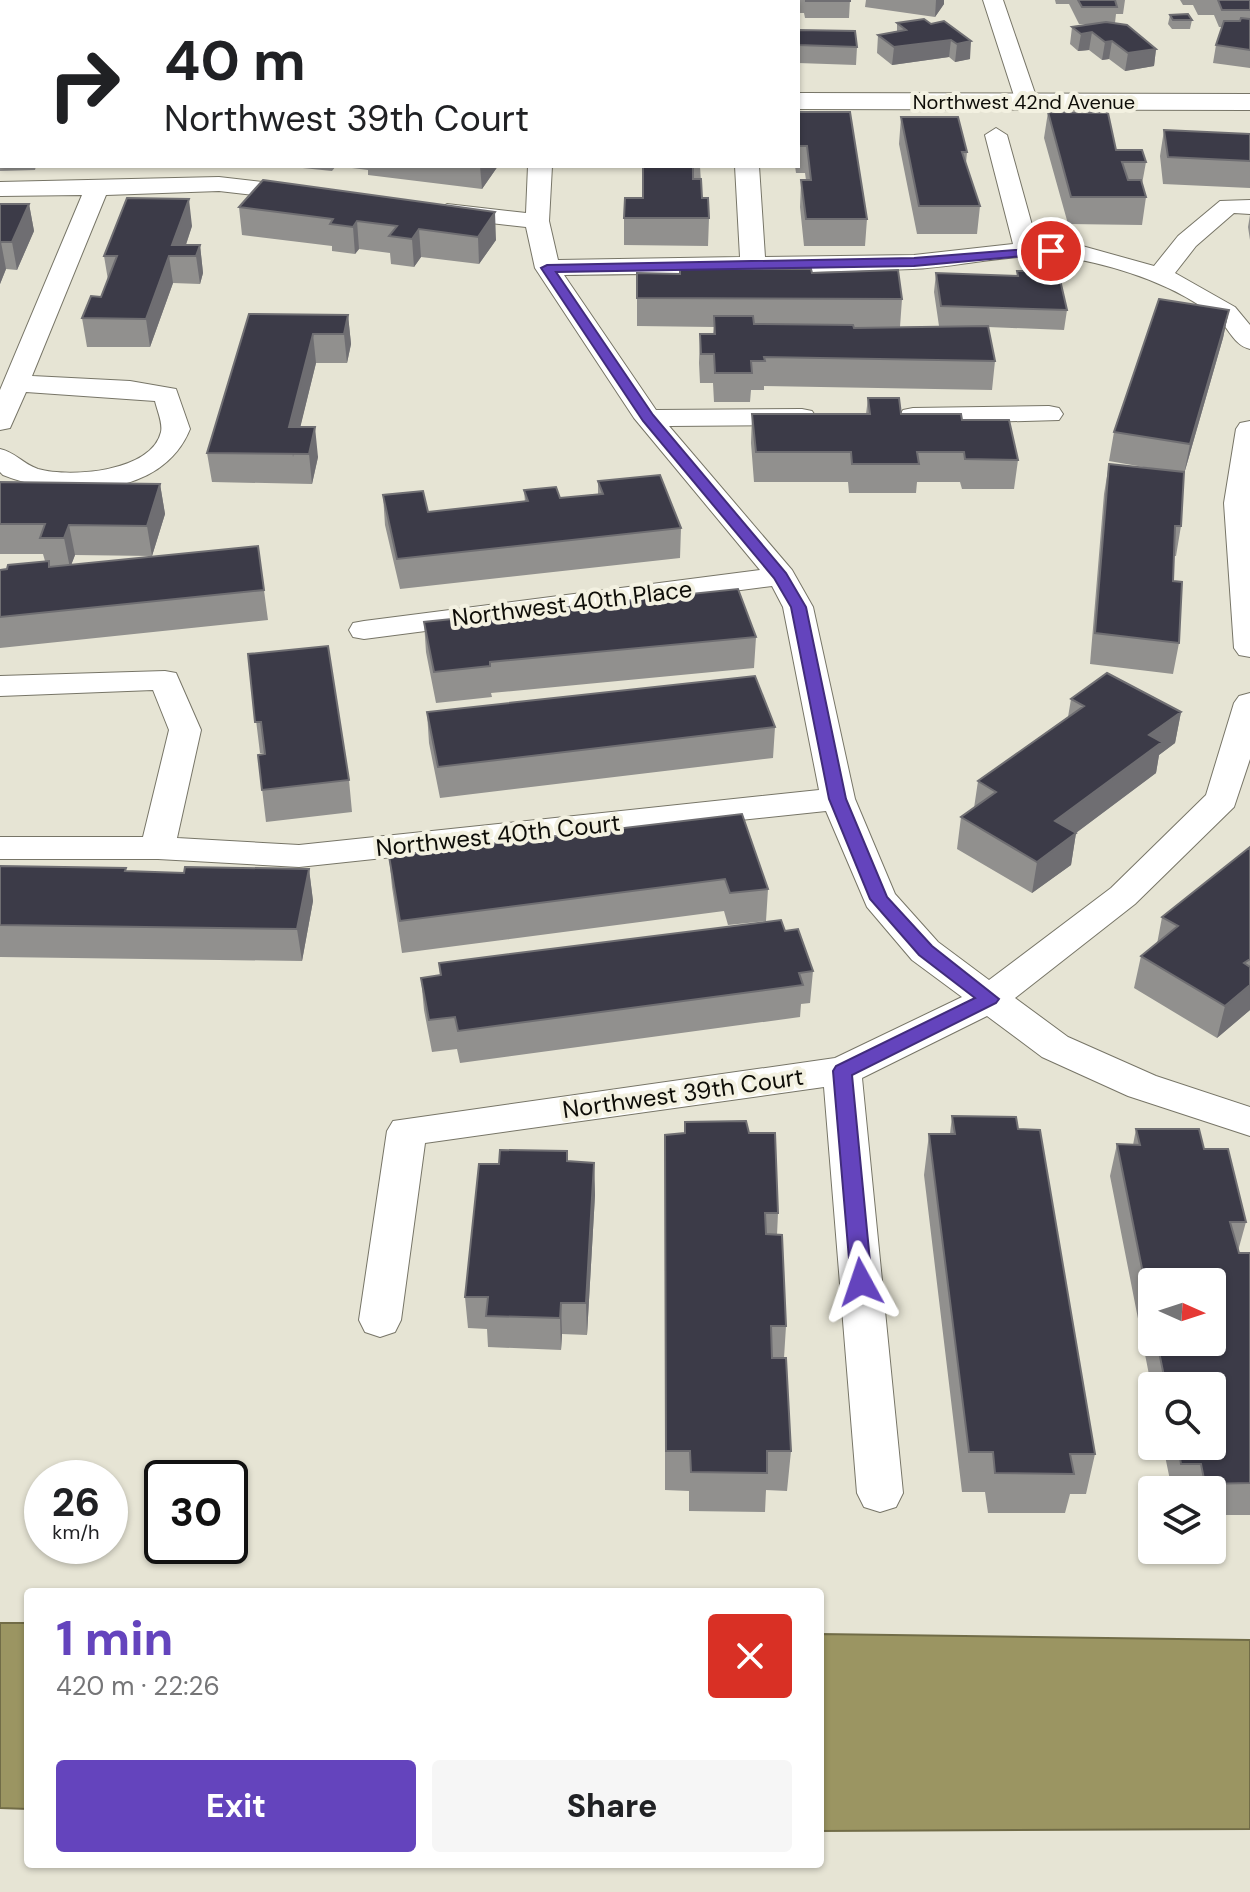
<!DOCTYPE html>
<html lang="en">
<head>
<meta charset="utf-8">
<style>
  body { margin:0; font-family:"DM Sans",sans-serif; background:#f6f6f6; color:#202124; height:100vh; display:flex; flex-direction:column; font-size:30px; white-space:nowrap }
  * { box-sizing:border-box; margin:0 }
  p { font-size:26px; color:#757577 }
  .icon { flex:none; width:44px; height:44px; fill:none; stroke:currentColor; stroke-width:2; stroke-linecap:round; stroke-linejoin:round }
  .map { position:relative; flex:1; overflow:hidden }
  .panel { position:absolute; left:24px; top:1588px; width:800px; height:280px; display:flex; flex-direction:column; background:#fff; border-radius:8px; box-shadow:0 2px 6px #0004 }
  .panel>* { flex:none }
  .hud { position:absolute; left:0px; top:0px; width:800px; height:168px; box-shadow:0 2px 6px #0004; background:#fff; color:#202124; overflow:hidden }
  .needle { width:52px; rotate:93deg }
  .tools { position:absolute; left:1138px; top:1268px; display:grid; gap:16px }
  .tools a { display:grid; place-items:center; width:88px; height:88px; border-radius:8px; background:#fff; box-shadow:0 2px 6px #0004; font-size:40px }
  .speed { position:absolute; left:24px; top:1460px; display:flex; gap:16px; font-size:40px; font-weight:700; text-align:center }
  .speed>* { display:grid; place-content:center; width:104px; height:104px; border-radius:50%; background:#fff; box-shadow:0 2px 6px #0004; line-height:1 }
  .speed small { font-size:20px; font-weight:400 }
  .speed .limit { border:4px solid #111; border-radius:12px; background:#fff; color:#111 }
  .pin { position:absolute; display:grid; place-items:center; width:68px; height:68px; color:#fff; margin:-34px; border:4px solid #fff; border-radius:50%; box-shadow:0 2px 8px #0007 }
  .me { position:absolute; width:88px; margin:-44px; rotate:355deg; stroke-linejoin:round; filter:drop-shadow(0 0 6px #0008) }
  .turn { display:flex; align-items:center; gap:28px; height:168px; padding:0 32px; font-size:36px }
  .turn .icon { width:104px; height:104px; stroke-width:2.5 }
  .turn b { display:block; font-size:56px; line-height:68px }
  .round { display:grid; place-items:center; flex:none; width:84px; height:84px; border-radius:8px; background:#f6f6f6 }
  .head { display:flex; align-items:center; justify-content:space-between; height:136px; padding:0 32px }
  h1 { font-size:48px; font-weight:800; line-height:60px; color:#6444bd }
  .action { display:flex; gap:16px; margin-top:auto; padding:16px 32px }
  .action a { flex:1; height:92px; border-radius:8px; background:#6444bd; color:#fff; font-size:32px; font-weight:800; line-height:92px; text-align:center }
  .action a+a { background:#f6f6f6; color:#202124 }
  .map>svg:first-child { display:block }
  .water { fill:#9b9562; stroke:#716c47; stroke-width:2 }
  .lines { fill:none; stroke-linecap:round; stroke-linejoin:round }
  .street-casing { stroke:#777567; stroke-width:2 }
  .secondary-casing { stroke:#777567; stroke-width:2 }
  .street { fill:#fff; fill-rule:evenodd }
  .secondary { fill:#fff; fill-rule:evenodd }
  .wall { fill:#91908e; fill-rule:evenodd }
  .shaded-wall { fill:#6f6e72 }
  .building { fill:#3c3b48; stroke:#6f6e72; stroke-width:2 }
  .route { fill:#6444bd; stroke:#412c7b; stroke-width:2 }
  .labels { text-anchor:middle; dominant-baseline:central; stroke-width:8; stroke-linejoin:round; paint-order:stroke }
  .far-street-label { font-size:20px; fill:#0e0d08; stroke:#f3f1e1 }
  .street-label { font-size:24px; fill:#0e0d08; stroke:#f3f1e1 }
</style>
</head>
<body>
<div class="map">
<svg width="1250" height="1892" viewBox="0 0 1250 1892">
  <rect width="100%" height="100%" fill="#e6e4d4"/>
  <!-- water -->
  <path class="water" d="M0 1623H28V1809L0 1808Z
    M820 1634 1250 1640V1829L820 1831Z"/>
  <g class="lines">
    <defs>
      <path id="street" d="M983 0H1003L1038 102 1035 107H1019L1016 102Z
        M996 128 1007 135 1037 243 1075 244 1154 266 1178 236 1220 201 1250 200V214L1234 213 1196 246 1175 273 1235 307 1250 325V349C1233 345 1229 327 1216 317 1177 286 1123 268 1076 259 1022 249 965 267 912 269 796 274 680 273 564 275L656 410 802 409 812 411 816 417 812 423 802 425 669 426 792 570 813 607 855 799 895 894 938 942 989 980 1111 888 1206 795 1234 703 1239 696 1250 693V759L1234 807 1135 904 1015 998 1068 1037 1156 1076 1250 1107V1136L1128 1096 1042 1057 987 1016 862 1078 903 1493 896 1507 880 1512 864 1507 857 1493 824 1087 425 1143 401 1320 395 1332 380 1337 365 1332 359 1320 387 1131 393 1121 835 1058 962 997 912 960 867 907 826 811 299 867 158 859H0V837H143L169 730 153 690 0 696V676L165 671 176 673 201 730 177 838 299 845 819 790 783 607 772 586 364 639 353 637 349 630 353 623 364 621 760 570 634 418 535 268 526 227 447 218 435 211 447 204 526 213 528 166H552L549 221 558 260 740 257 735 166H759L765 257 914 255 1013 244 985 135Z
        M219 177 305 187 317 194 305 201 219 191 106 195 32 376 130 381 176 389 190 429C162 499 63 499 3 475L0 472V449C15 452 23 464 38 469 70 478 152 472 161 432 163 423 157 410 155 401L26 392 10 428 0 430V390L82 195 0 196V182Z
        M1049 406 1059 408 1063 414 1059 420 913 424 903 422 899 416 903 410 913 408Z
        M1250 421V657L1239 655 1234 648 1224 503 1236 429 1240 423Z"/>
      <path id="secondary" d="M0 93H2V109H0Z
        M798 93 1250 94V110L798 109Z"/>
    </defs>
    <!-- street casing -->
    <use href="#street" class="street-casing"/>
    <!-- secondary casing -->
    <use href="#secondary" class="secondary-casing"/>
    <!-- street -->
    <use href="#street" class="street"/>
    <!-- secondary -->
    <use href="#secondary" class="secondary"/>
  </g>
  <!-- wall -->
  <path class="wall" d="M156 0H238V2H156Z
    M249 0H323V2H249Z
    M340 0H411L410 2H340Z
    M423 0H500V2H423Z
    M511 0H587V2H511Z
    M603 0H672V2H603Z
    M691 0H760L759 2H691Z
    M776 0H850L849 18H805L804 13H798V2H776Z
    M866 0H944V4L935 17 865 7Z
    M1055 0H1125L1123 14H1116L1115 23 1156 49 1154 66 1125 71 1109 59 1102 60 1089 50 1078 51 1070 44 1072 27 1090 24H1079L1069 4H1056Z
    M1180 0H1250V68L1213 63 1216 45 1222 27H1219L1214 15H1198L1193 5H1183Z
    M1170 15 1192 20 1190 29H1172L1168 24Z
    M944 21 970 59 955 62 949 57 892 65 877 53 878 35 897 31V23L931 24Z
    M798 30 857 47 856 65 798 63Z
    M798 112 867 219 865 246H804L800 207 801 180H806L805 173H796L795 166H798Z
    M1048 112 1116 150 1146 162 1142 184 1146 197 1142 225 1068 224 1044 138Z
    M901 117 967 152 966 163 980 206 977 234H917L899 144Z
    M0 118H2V166H36L35 170 0 171Z
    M1164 130 1250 134V188L1163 184 1160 156Z
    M283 166H498L482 189 368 175V170L336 166 332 171Z
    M643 166H700L702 198 709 218 708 246 624 245V218L643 198Z
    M263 180 496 240 479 264 421 257 414 267 391 264 390 253 359 249 355 254 332 251V246L242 235 239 207Z
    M0 204H29L34 231 17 270 6 269 0 284Z
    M1250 215V240L1248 227Z
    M192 226 186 245H200L203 273 200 284 173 283 150 347H87L82 318 101 297 108 280 104 256Z
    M1017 271 1067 310 1064 330 988 327 995 361 992 390 764 386V390H751L750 402H714L713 383H700L699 363 700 334H713L714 327 637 326V273H812L902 299 900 327 955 326H939L934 292 936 273 1017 276Z
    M1229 310 1223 338 1184 474 1181 526 1176 556H1174L1173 581 1179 643 1173 674 1090 664 1104 494 1109 464 1161 470 1109 461 1114 432Z
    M249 314 348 315 351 344 347 363H316L300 427 318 457 312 484 212 482 207 453Z
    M868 398 901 414 962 420 1018 460 1014 489H962L960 482H917L916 493H849L848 482H754L751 443 752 414H866Z
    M598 481 681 528 680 558 400 589 385 525 383 495 428 512 525 502 524 490 560 498 598 494Z
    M0 482 160 484 165 514 152 556 75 555 71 565 258 546 268 620 0 648V570L45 561 43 554H0Z
    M424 622 756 637 754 668 491 693 492 697 436 703 426 652Z
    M248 654 349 780 352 812 266 822 258 755 265 754V753H260Z
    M1071 699 1181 712 1175 743 1159 755 1156 773 1076 833 1071 865 1032 893 957 849 961 817 974 808 978 781 1068 717Z
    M427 712 775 727 773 758 440 798 429 743Z
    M742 814 768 889 766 921 728 925 724 911 402 953 392 887 389 856Z
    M1250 847V1010L1217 1038 1134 988 1141 956 1157 944 1162 917Z
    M0 866 127 872 184 873 309 869 313 901 302 961 0 957Z
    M785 931 813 971 810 1003 801 1004 800 1017 460 1063 457 1049 432 1052 424 1010 421 978 440 975 439 963Z
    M952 1116 1018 1129 1095 1454 1086 1494H1070L1065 1513H988L985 1492H962L924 1175 929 1134H950Z
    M1136 1129 1204 1149 1246 1222 1238 1251 1239 1253H1250V1515H1212V1490H1172L1163 1446H1212V1386H1152V1390L1110 1176 1117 1144 1133 1145ZM1152 1282 1212 1342H1152Z
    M749 1133 778 1213 777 1235 786 1326 784 1358 791 1451 787 1491 766 1490 765 1512 689 1511V1491L665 1490V1135Z
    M568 1162 594 1163 595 1195 587 1335 562 1334 561 1350 488 1347 487 1329 468 1328 465 1297 499 1164Z"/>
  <!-- shaded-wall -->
  <path class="shaded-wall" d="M481 0H500V2H481Z
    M936 0H944V4L935 17Z
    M1092 32 1089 50 1078 51 1081 34Z
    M951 40 949 57 892 65 894 47Z
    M971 41 970 59 955 62 957 44Z
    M1112 41 1109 59 1102 60 1105 42Z
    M1156 49 1154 66 1125 71 1128 53Z
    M480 166H498L482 189Z
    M189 199 192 226 182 256 172 245Z
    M29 204 34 231 17 270 12 242Z
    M495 212 496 240 479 264 478 237Z
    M357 221 359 249 355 254 353 227Z
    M419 229 421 257 414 267 412 239Z
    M1 242 6 269 0 284V243Z
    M200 245 203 273 200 284 196 256Z
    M169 256 173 283 150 347 146 319Z
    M1229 310 1223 338 1184 474 1190 444Z
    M348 315 351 344 347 363 344 334Z
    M313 334 316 363 293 457 289 427Z
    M315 427 318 457 312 484 309 454Z
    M160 484 165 514 152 556 147 526Z
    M69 525 75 555 70 568 64 538Z
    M1181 712 1175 743 1159 755 1156 773 1057 847 1076 833 1071 865 1032 893 1037 862 1055 821 1149 735Z
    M309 869 313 901 302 961 297 929Z
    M1250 985V1010L1217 1038 1225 1006Z
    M594 1163 595 1195 587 1335 586 1303Z
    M561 1303 562 1334 561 1350 560 1318Z"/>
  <!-- building -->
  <path class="building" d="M806 0H850V1H806Z
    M1078 0H1115L1117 7H1082Z
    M1218 0H1250V10H1222Z
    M1188 14 1192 20H1173L1170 15Z
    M1241 18 1250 19V50L1216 45 1224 21H1240Z
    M924 19 931 24 944 21 971 41 957 44 951 40 894 47 878 35 906 30 897 23Z
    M1106 22 1127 25 1156 49 1128 53 1112 41 1105 42 1092 32 1081 34 1072 27Z
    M798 30 855 31 857 47 798 45Z
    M798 112H850L867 219H806L801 180H811L807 146H798Z
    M1048 112 1108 113 1116 150H1142L1146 162H1122L1128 180H1141L1146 197H1071Z
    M901 117H958L967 152H962L980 206H919Z
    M0 118H2V144H0Z
    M1164 130 1250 134V161L1168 157Z
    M643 166H693V179H701L702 198H708L709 218H624L625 198H643Z
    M263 180 495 212 478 237 419 229 412 239 389 236 397 226 357 221 353 227 330 224 333 219 239 207Z
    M127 198 189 199 172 245H200L196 256H169L146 319 82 318 91 296 101 297 117 256H104Z
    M0 204H29L12 242H1L0 243Z
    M680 269H811L812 273 898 270 902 299 637 298V273L680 274Z
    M1017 271H1058L1067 310 941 306 936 273 1018 276Z
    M1159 299 1229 310 1190 444 1114 432Z
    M249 314 348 315 344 334H313L289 427H315L309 454 207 453Z
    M714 316H753L754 324 853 325 854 328 988 326 995 361 764 357 765 361H751L752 373H715L714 354H701L700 334H715Z
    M868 398H899L901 414H961L962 420H1009L1018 460 965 459 964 452H917L919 464H852L851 452H756L752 414H870Z
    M1109 464 1184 472 1181 526H1175L1173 581 1182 582 1179 643 1095 633Z
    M660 475 681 528 397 559 383 495 423 491 428 512 528 501 524 490 556 487 560 498 603 494 598 481Z
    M0 482 160 484 147 526 69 525 64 538H40L45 524H0Z
    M258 546 264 590 0 617V570L7 569 8 565 49 561V567Z
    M738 589 756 637 490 662V666L434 672 424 622Z
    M328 646 349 780 262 790 258 755 265 754 261 722H255L248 654Z
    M1107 673 1181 712 1149 735 1162 742 1055 821 1076 833 1037 862 961 817 996 792 978 781 1084 706 1071 699Z
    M755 676 775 727 438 767 427 712Z
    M742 814 768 889 730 893 725 879 400 921 389 856Z
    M1250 847V959L1244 963 1250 967V985L1225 1006 1141 956 1178 926 1162 917Z
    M0 866 126 868 125 871 184 873 185 867 309 869 297 929 0 925Z
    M781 920 785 931 798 929 813 971 799 973 803 985 458 1031 455 1017 429 1020 421 978 441 975 439 963Z
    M952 1116 1016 1117 1018 1129 1040 1130 1095 1454H1070L1074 1474 995 1473 993 1452H969L929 1134H955Z
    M746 1121 749 1133H775L778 1213H765L766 1234 782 1235 786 1326H771L772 1358H786L791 1451H767V1473L691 1472 690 1451H666L665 1135 685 1133V1122Z
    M1136 1129H1199L1204 1149H1228L1246 1222H1230L1239 1253H1250V1483L1205 1484 1201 1464H1181L1178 1446H1212V1386H1166L1157 1342H1212V1282H1152V1318L1117 1144 1140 1145Z
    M500 1150 567 1151V1161L594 1163 586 1303H561L560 1318 486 1316 488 1297H465L479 1164H499Z"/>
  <!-- route -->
  <path class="route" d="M1051 247 1058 251 1056 253 914 266 556 272 653 415 786 573 806 607 846 799 887 897 932 946 999 999 996 1003 852 1075 872 1282 861 1291 851 1282 833 1071 836 1066 975 998 919 955 870 899 829 799 791 607 774 578 643 421 541 268 547 265 914 258Z"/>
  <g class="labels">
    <!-- far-street labels -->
    <g class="far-street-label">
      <text x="1024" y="102">Northwest 42nd Avenue</text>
    </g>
    <!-- street labels -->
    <g class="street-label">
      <text transform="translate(572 603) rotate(-7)">Northwest 40th Place</text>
      <text transform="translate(498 835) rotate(-6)">Northwest 40th Court</text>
      <text transform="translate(683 1093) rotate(-8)">Northwest 39th Court</text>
    </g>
  </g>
</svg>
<div class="tools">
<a><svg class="needle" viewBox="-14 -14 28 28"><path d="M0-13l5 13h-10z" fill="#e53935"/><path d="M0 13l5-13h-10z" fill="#757577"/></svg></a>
<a><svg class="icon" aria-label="search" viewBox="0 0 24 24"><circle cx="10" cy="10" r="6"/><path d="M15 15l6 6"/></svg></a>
<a><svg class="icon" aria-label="layers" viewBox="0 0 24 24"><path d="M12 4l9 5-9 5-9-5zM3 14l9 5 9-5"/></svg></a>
</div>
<div class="speed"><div>26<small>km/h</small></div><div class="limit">30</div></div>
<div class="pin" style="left:1051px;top:251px;background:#d93025"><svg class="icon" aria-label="arrive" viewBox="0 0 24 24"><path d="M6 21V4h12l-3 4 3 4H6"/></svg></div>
<svg class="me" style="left:861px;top:1282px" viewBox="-20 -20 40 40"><path d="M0-17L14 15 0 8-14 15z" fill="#6444bd" stroke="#fff" stroke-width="4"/></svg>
<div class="hud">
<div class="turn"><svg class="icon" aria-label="right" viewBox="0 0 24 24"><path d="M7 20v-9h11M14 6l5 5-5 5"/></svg><div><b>40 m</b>Northwest 39th Court</div></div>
</div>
<section class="panel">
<div class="head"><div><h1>1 min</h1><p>420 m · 22:26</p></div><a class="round" style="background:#d93025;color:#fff"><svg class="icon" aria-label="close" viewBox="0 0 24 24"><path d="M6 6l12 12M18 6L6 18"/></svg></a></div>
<div class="action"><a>Exit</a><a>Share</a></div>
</section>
</div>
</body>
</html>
